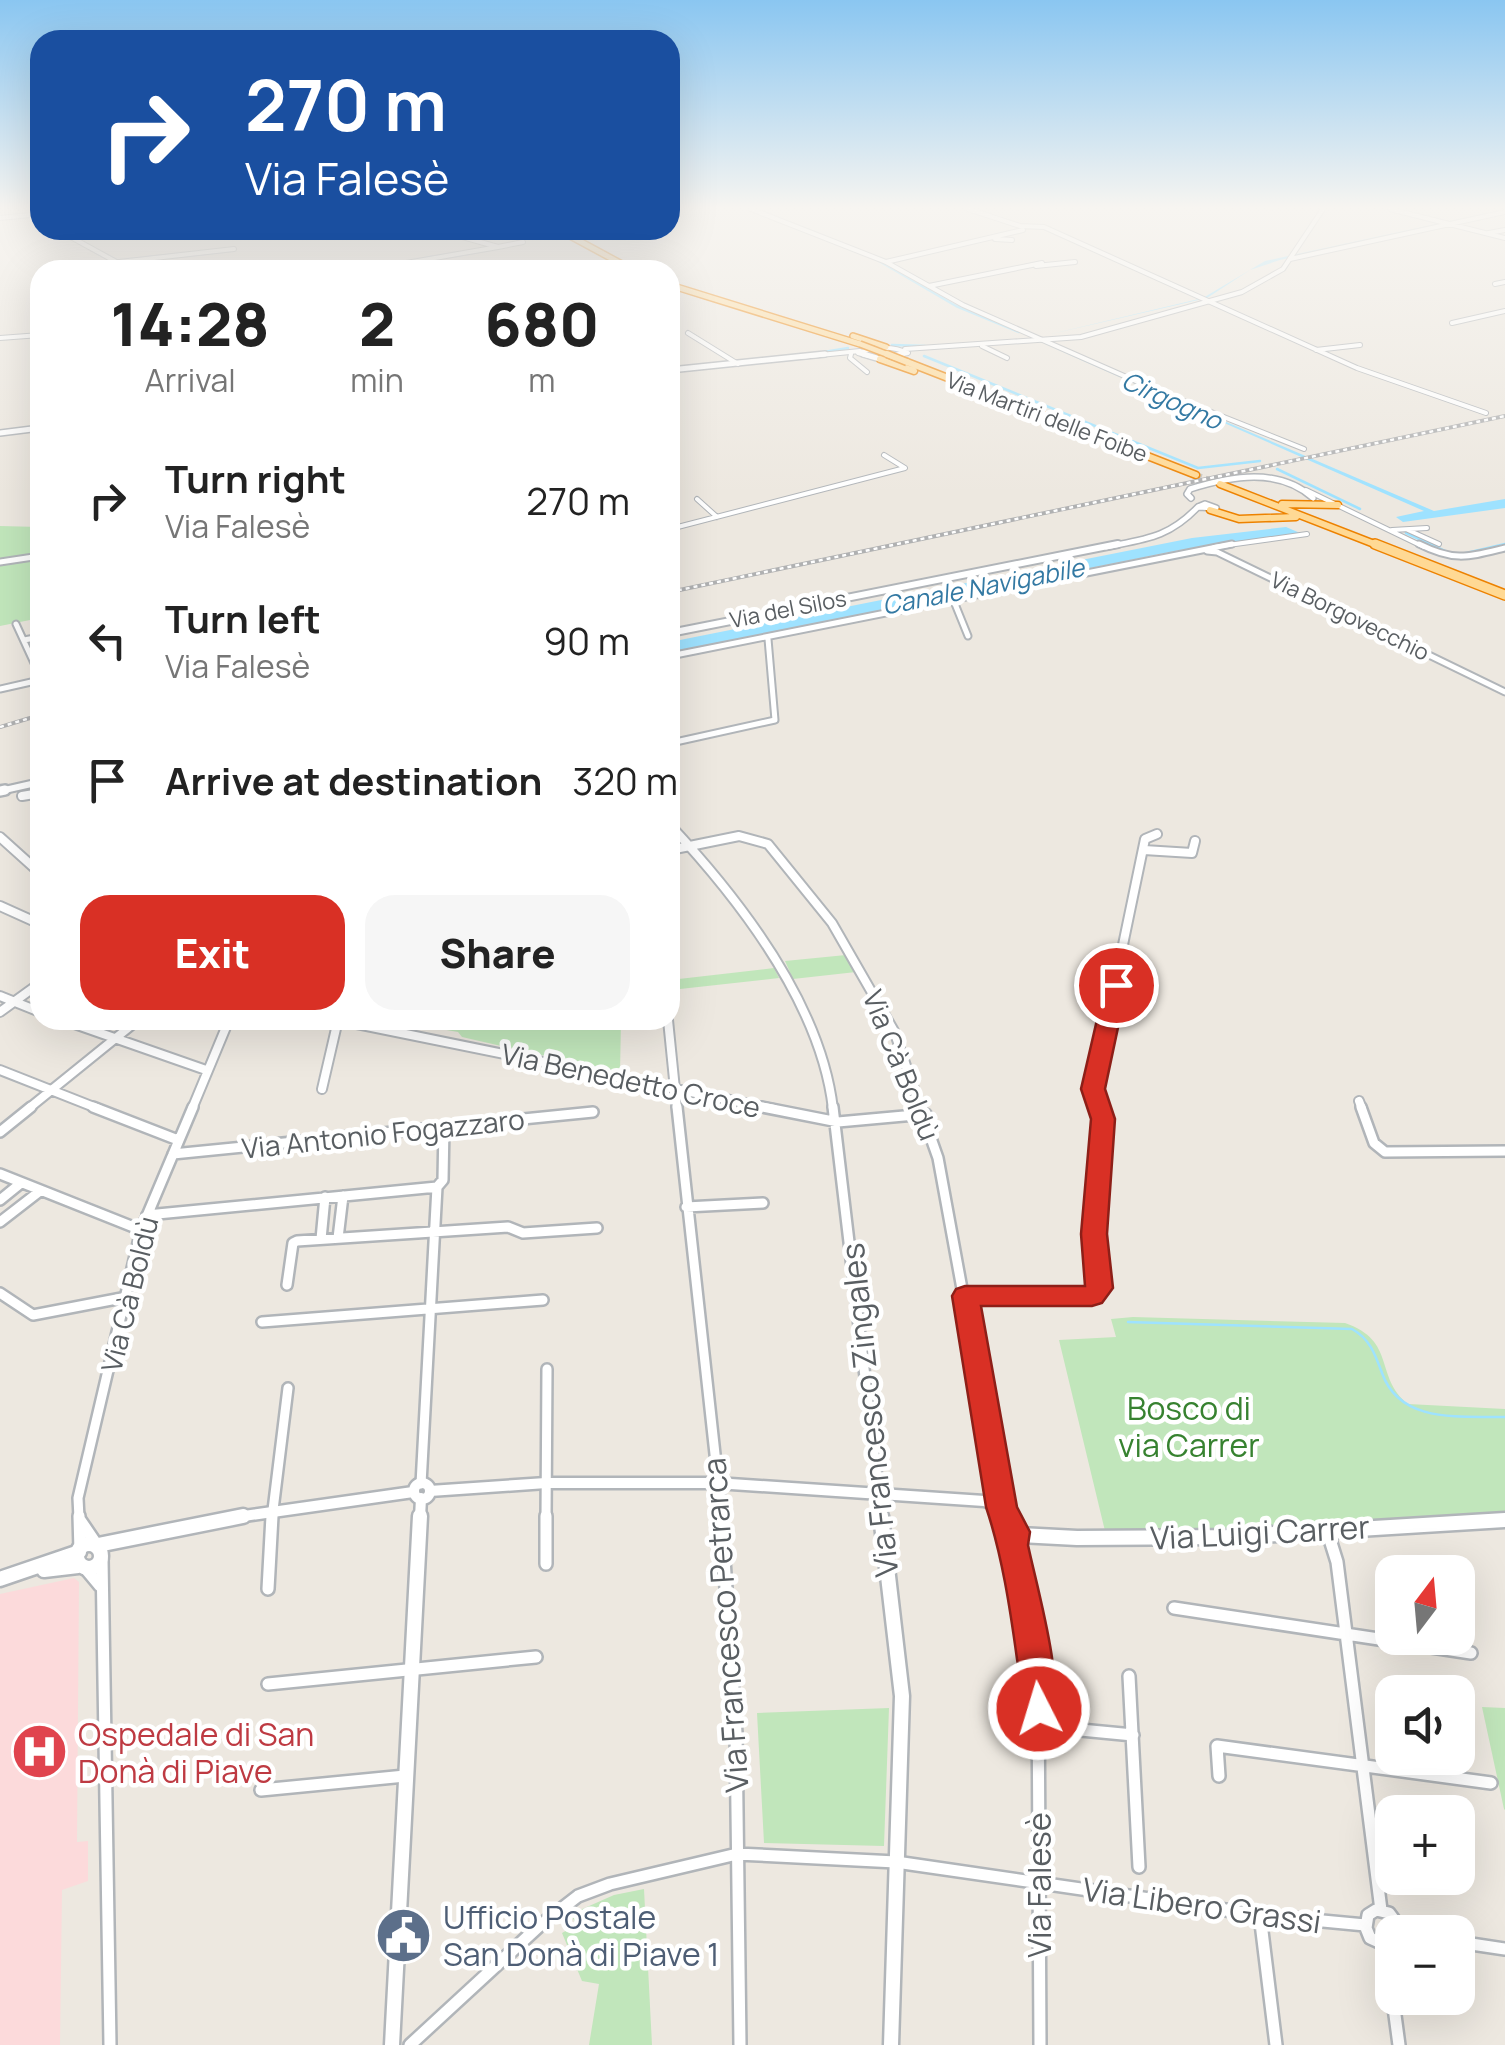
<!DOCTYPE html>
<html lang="en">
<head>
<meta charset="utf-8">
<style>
  body { margin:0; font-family:Manrope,sans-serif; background:#f6f6f6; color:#222; height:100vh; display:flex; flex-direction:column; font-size:38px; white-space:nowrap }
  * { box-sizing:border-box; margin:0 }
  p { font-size:32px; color:#767676 }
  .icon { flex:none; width:55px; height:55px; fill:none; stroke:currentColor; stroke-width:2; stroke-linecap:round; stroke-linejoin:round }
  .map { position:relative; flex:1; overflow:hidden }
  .sheet { position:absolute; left:30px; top:260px; width:650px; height:770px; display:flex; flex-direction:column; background:#fff; border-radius:30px; box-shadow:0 10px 40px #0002 }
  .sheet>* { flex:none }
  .top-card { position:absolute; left:30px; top:30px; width:650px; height:210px; border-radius:30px; box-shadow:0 10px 40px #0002; background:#1a4fa0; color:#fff; overflow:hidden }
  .needle { width:65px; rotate:16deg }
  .buttons { position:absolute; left:1375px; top:1555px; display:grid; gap:20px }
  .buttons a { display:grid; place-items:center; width:100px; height:100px; border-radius:20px; background:#fff; box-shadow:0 10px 40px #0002; font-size:50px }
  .pin { position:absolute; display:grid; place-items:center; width:85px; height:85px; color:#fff; margin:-42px; border:5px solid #fff; border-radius:50%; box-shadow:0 2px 10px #0007 }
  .me { position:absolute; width:110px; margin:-55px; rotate:355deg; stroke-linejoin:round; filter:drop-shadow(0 0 8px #0008) }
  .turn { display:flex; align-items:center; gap:35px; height:210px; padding:0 50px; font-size:45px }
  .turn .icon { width:130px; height:130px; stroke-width:2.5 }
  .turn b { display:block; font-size:70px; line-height:85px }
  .eta { display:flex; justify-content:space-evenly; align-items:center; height:170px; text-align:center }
  .eta b { font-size:60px; font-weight:800; line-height:70px }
  .primary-button { display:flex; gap:20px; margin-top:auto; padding:20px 50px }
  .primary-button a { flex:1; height:115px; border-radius:30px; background:#d93025; color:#fff; font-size:40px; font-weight:800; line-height:115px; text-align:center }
  .primary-button a+a { background:#f6f6f6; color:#222 }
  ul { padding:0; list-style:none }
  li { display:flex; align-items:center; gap:30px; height:140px; padding:0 50px }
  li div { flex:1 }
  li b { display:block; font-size:38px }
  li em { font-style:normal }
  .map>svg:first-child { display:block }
  .medical { fill:#fcdadb }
  .green { fill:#c1e6bb }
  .water { fill:#9ee2ff }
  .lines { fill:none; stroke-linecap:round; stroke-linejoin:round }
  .stream { stroke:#9ee2ff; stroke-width:2.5 }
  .trunk-tunnel { stroke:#c8c6c0; stroke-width:6; stroke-dasharray:6 4; stroke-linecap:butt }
  .minor-far4-casing { stroke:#b1b5b9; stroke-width:6 }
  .minor-far3-casing { stroke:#b1b5b9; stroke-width:9 }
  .minor-far2-casing { stroke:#b1b5b9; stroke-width:12 }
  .minor-far1-casing { stroke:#b1b5b9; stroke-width:14 }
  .minor-casing { stroke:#b1b5b9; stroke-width:16 }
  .tertiary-far5-casing { stroke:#b1b5b9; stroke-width:6 }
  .tertiary-far4-casing { stroke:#b1b5b9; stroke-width:8 }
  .tertiary-far3-casing { stroke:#b1b5b9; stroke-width:10 }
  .tertiary-far2-casing { stroke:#b1b5b9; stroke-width:14 }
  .tertiary-far1-casing { stroke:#b1b5b9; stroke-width:15 }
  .tertiary-casing { stroke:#b1b5b9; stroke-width:19 }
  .trunk-far2-casing { stroke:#ed8200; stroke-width:8 }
  .trunk-far1-casing { stroke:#ed8200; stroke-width:9 }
  .trunk-casing { stroke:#ed8200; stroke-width:12 }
  .minor-far4 { stroke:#fff; stroke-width:4 }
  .minor-far3 { stroke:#fff; stroke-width:5 }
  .minor-far2 { stroke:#fff; stroke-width:8 }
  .minor-far1 { stroke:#fff; stroke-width:9 }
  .minor { stroke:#fff; stroke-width:11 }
  .tertiary-far5 { stroke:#fff; stroke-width:4 }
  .tertiary-far4 { stroke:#fff; stroke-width:5 }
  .tertiary-far3 { stroke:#fff; stroke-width:6 }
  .tertiary-far2 { stroke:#fff; stroke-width:9 }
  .tertiary-far1 { stroke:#fff; stroke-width:10 }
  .tertiary { stroke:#fff; stroke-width:14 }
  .trunk-far2 { stroke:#ffd994; stroke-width:5 }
  .trunk-far1 { stroke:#ffd994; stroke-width:6 }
  .trunk { stroke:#ffd994; stroke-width:9 }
  .rail-casing { stroke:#b0b1b2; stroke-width:4 }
  .rail { stroke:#fff; stroke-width:2.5; stroke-dasharray:4; stroke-linecap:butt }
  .trunk-bridge-far1-casing { stroke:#ed8200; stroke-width:8; stroke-linecap:butt }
  .trunk-bridge-casing { stroke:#ed8200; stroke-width:9; stroke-linecap:butt }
  .trunk-bridge-far1 { stroke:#ffd994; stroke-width:5 }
  .trunk-bridge { stroke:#ffd994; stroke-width:6 }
  .route { fill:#d93025; stroke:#8d1f18; stroke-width:2.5 }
  .labels { text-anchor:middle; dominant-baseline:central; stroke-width:9; stroke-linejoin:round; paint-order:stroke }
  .far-street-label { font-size:22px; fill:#595e62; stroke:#fff }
  .far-water-label { font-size:25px; font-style:italic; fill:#3379a3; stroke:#fff }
  .street-label { font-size:28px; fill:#595e62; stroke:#fff }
  .near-park-label { font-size:32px; fill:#378230; stroke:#fff }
  .near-street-label { font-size:32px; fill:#595e62; stroke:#fff }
  .near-health-label { font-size:32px; fill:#be3a42; stroke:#fff; text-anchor:start }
  .near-service-label { font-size:32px; fill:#4e5e75; stroke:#fff; text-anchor:start }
</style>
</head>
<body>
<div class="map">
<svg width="1505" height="2045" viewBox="0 0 1505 2045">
  <rect width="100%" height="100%" fill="#ede8e0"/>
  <!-- medical -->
  <path class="medical" d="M74 1578 79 1582 77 1842 88 1841V1881L62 1890 60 2045H0V1594Z"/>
  <!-- green -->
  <path class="green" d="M0 526 40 527V554L0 561Z
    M40 559V618L0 626V565Z
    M846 955 856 972 793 979 785 961Z
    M774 968 779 978 671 990 670 980Z
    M392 1020H621L620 1073 462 1037 458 1032 406 1023 402 1027 391 1026Z
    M1133 1317 1345 1323C1397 1341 1374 1377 1408 1404L1505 1409V1514L1175 1533 1105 1531 1059 1340 1116 1337 1111 1319Z
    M1482 1707 1505 1708V1810L1504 1809Z
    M889 1708 884 1846 764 1843 757 1713Z
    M644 1889 652 2045H589L599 1984 582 1981 562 1933 576 1925 571 1914 614 1895Z"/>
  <!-- water -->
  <path class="water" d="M1505 209 1280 260 1250 270 1207 298 1047 335 1203 298 1265 261Z
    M1040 342 1434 511 1505 499V508L1403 522 1396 517 1424 511Z
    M1286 527 1300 533 1180 550 670 653V642L1192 538Z"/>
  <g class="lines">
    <!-- stream -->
    <path class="stream" d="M879 261 956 306 1019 332
      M892 345 925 346
      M824 352 848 348
      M924 356 1198 468 1260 461
      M1277 469 1360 509
      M1406 533 1445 551
      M1462 554 1505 544
      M1128 1322 1352 1329C1370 1339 1375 1354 1382 1373 1400 1424 1460 1416 1505 1417"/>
    <!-- trunk-tunnel -->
    <path class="trunk-tunnel" d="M1196 475 1220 484"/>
    <defs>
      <path id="minor-far4" d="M751 209 886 262 963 305 1156 390 1304 449
        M968 209 1020 226 1044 227 1357 368 1486 413
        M1390 209 1505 238
        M0 218 40 214
        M58 230 131 270
        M1489 233 1505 230
        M995 239 1012 240
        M498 247 523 242
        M1290 259 1505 212
        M119 262 234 249
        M886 262 1023 230
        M1036 266 1075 262
        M366 270 498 247 452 234
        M1495 284 1505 282
        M929 286 1042 263
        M1452 323 1505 311
        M688 333 738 364
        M0 338 40 335
        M982 346 1007 358
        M1316 350 1360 345
        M851 354 850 358 867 372
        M1306 490 1424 547
        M697 499 717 517
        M670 529 905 468 884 455
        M1392 530 1427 528
        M1408 530 1439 544
        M1214 547 1307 534"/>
      <path id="minor-far3" d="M1419 544C1455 562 1468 557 1505 548
        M1207 551 1217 552 1505 692
        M0 562 40 556
        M953 599 968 636
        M16 624 40 676
        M24 640 40 637
        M670 656 1232 544
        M0 689 40 680
        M671 743 775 720 768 639"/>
      <path id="minor-far2" d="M22 796 40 793
        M670 825C740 900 821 1004 833 1109
        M0 837 40 873
        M670 850 739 836 768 844 832 923 894 1031 921 1109
        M1144 850 1192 853 1195 841
        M0 906 40 924
        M0 996 40 1012
        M0 1012 40 983
        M63 1020 206 1070
        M337 1020 774 1109
        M668 1020 677 1109
        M0 1070 99 1109
        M322 1089 338 1020
        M1359 1101 1362 1109
        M28 1109 138 1020
        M192 1109 229 1020
        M1100 1109 1093 1089 1145 839 1157 834"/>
      <path id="minor-far1" d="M93 1107 178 1140
        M677 1107 722 1518
        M762 1107 838 1122 926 1114
        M833 1107 879 1495
        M920 1107 938 1158 1002 1507
        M1361 1107 1374 1143 1385 1152 1505 1151
        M0 1132 31 1107
        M173 1154 593 1112
        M0 1174 141 1230
        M437 1187 443 1180 444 1126
        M0 1200 21 1183
        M686 1207 763 1203
        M147 1215 437 1187 421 1484
        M0 1222 40 1191
        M338 1238 343 1196
        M321 1239 325 1197
        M287 1285 293 1243 297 1241 508 1227 523 1233 597 1228
        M0 1293 33 1315 127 1297
        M965 1296H1092L1099 1288 1094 1234 1103 1119 1099 1107
        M262 1322 543 1300
        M79 1518 78 1498 141 1230 193 1107
        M272 1518 288 1388
        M546 1518 547 1369"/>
      <path id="minor" d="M79 1516 80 1551
        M721 1516 736 1733 740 2045
        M80 1520 97 1545
        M1327 1530 1337 1562 1381 1910
        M1015 1532 1012 1545 1038 1683 1040 2045
        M102 1558 110 2045
        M546 1564V1516
        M85 1568 100 1586
        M268 1589 272 1516
        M1174 1608 1471 1653
        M1129 1676 1139 1867
        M268 1684 536 1657
        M1039 1726 1133 1735
        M1219 1776 1217 1746 1491 1783
        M261 1790 405 1776
        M1260 1915 1276 2045
        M1458 1942 1505 1949
        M1386 1948 1399 2045
        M1392 1948 1370 1938 1366 1928 1368 1915 1376 1910 1389 1913 1403 1932
        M410 2045 538 1927 578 1896 610 1884 737 1854 896 1862 1260 1915 1365 1925"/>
      <path id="tertiary-far5" d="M905 349 1081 337 1242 292 1283 269 1323 209
        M800 357 860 351
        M873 357 858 353C875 347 891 345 908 353L889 357"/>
      <path id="tertiary-far4" d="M863 354 880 359 901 354
        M670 370 825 354
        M0 433 40 428
        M1191 498 1187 494 1190 489C1231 476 1279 467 1313 498
        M1205 504 1216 508 1198 507Z
        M1106 547C1146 539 1168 538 1198 507"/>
      <path id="tertiary-far3" d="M670 633 1118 544
        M0 791 40 782"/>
      <path id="tertiary-far2" d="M0 791 5 790"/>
      <path id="tertiary-far1" d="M414 1491a8 8 0 1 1 16 0a8 8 0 1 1-16 0Z
        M430 1491 546 1483H716L984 1501 1002 1507 1006 1518
        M879 1495 882 1518
        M230 1518 413 1492
        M420 1518 421 1498"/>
      <path id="tertiary" d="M881 1516 902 1696 891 2045
        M1005 1516 1009 1528 1020 1535 1077 1538 1227 1537 1505 1520
        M77 1556a12 12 0 1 1 24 0a12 12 0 1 1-24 0Z
        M98 1545 243 1516
        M44 1570 78 1566
        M0 1579 79 1552
        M392 2045 420 1516"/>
      <path id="trunk-far2" d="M559 230 633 270
        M670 285 860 344
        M853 336 886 347"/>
      <path id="trunk-far1" d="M880 359 914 371
        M907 362 1196 475
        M1220 484 1382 547
        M1282 504 1338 505
        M1210 510 1239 519 1296 517"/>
      <path id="trunk" d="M1375 544 1505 595"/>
    </defs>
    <!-- minor-far4 casing -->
    <use href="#minor-far4" class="minor-far4-casing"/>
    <!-- minor-far3 casing -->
    <use href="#minor-far3" class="minor-far3-casing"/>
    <!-- minor-far2 casing -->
    <use href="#minor-far2" class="minor-far2-casing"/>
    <!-- minor-far1 casing -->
    <use href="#minor-far1" class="minor-far1-casing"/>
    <!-- minor casing -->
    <use href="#minor" class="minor-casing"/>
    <!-- tertiary-far5 casing -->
    <use href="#tertiary-far5" class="tertiary-far5-casing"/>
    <!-- tertiary-far4 casing -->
    <use href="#tertiary-far4" class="tertiary-far4-casing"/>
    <!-- tertiary-far3 casing -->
    <use href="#tertiary-far3" class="tertiary-far3-casing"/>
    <!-- tertiary-far2 casing -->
    <use href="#tertiary-far2" class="tertiary-far2-casing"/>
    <!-- tertiary-far1 casing -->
    <use href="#tertiary-far1" class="tertiary-far1-casing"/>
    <!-- tertiary casing -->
    <use href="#tertiary" class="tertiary-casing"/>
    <!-- trunk-far2 casing -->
    <use href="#trunk-far2" class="trunk-far2-casing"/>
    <!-- trunk-far1 casing -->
    <use href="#trunk-far1" class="trunk-far1-casing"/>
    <!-- trunk casing -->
    <use href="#trunk" class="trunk-casing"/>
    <!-- minor-far4 -->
    <use href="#minor-far4" class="minor-far4"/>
    <!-- minor-far3 -->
    <use href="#minor-far3" class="minor-far3"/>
    <!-- minor-far2 -->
    <use href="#minor-far2" class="minor-far2"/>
    <!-- minor-far1 -->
    <use href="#minor-far1" class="minor-far1"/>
    <!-- minor -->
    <use href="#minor" class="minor"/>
    <!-- tertiary-far5 -->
    <use href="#tertiary-far5" class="tertiary-far5"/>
    <!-- tertiary-far4 -->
    <use href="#tertiary-far4" class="tertiary-far4"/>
    <!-- tertiary-far3 -->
    <use href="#tertiary-far3" class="tertiary-far3"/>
    <!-- tertiary-far2 -->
    <use href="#tertiary-far2" class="tertiary-far2"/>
    <!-- tertiary-far1 -->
    <use href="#tertiary-far1" class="tertiary-far1"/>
    <!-- tertiary -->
    <use href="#tertiary" class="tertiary"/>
    <!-- trunk-far2 -->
    <use href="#trunk-far2" class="trunk-far2"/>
    <!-- trunk-far1 -->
    <use href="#trunk-far1" class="trunk-far1"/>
    <!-- trunk -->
    <use href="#trunk" class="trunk"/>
    <defs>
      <path id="rail" d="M670 592 1505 416
        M0 727 40 715"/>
    </defs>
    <!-- rail casing -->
    <use href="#rail" class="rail-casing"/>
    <!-- rail -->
    <use href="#rail" class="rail"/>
    <defs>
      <path id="trunk-bridge-far1" d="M860 344 894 357"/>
      <path id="trunk-bridge" d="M887 354 907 362"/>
    </defs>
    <!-- trunk-bridge-far1 casing -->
    <use href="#trunk-bridge-far1" class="trunk-bridge-far1-casing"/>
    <!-- trunk-bridge casing -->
    <use href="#trunk-bridge" class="trunk-bridge-casing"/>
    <!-- trunk-bridge-far1 -->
    <use href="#trunk-bridge-far1" class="trunk-bridge-far1"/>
    <!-- trunk-bridge -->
    <use href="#trunk-bridge" class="trunk-bridge"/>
  </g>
  <!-- sky -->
  <linearGradient id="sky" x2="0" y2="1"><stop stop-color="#8ac6f1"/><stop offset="0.42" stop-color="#f7f5f1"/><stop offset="1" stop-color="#f7f5f1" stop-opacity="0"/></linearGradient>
  <rect width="1505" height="495" fill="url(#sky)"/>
  <!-- route -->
  <path class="route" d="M1116 979 1127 985 1105 1089 1115 1119 1107 1234 1113 1288 1102 1303 1092 1306H981L1017 1507 1030 1532 1028 1545C1036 1584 1066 1687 1051 1720L1039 1725 1027 1720C1018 1701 1021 1680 1017 1659 1010 1608 1002 1555 986 1507L952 1296 956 1289 965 1286H1085L1081 1234 1091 1119 1081 1089 1105 985Z"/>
  <!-- icons -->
  <defs>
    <symbol id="hospital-disc" viewBox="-11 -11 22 22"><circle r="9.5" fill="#e0444e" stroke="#fff"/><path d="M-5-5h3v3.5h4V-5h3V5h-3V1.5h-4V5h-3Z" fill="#fff"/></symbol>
    <symbol id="civic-disc" viewBox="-11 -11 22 22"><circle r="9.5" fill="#5c6f8a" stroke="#fff"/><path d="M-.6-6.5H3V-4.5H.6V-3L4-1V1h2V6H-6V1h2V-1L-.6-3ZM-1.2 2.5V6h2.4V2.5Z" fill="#fff"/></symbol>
  </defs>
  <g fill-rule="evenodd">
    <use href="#hospital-disc" x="8" y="1720" width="63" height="63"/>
    <use href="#civic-disc" x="372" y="1904" width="63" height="63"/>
  </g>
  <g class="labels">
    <!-- far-street labels -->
    <g class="far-street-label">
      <text transform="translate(1047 417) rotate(21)">Via Martiri delle Foibe</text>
      <text transform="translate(788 609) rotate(-11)">Via del Silos</text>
      <text transform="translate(1350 616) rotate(26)">Via Borgovecchio</text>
    </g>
    <!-- far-water labels -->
    <g class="far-water-label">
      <text transform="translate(1172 400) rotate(24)">Cirgogno</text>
      <text transform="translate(983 586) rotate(-11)">Canale Navigabile</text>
    </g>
    <!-- street labels -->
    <g class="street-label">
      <text transform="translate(902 1065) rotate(68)">Via Cà Boldù</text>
      <text transform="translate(631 1080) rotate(12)">Via Benedetto Croce</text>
      <text transform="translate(383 1133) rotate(-6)">Via Antonio Fogazzaro</text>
      <text transform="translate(129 1294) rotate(-76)">Via Cà Boldù</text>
    </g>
    <!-- near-park labels -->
    <g class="near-park-label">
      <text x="1189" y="1408">Bosco di<tspan x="1189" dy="37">via Carrer</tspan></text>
    </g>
    <!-- near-street labels -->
    <g class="near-street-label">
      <text transform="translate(869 1410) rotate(-96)">Via Francesco Zingales</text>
      <text transform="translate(1260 1532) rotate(-3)">Via Luigi Carrer</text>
      <text transform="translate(725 1625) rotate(-94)">Via Francesco Petrarca</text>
      <text transform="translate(1039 1885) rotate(-90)">Via Falesè</text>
      <text transform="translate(1202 1905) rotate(8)">Via Libero Grassi</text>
    </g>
    <!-- near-health labels -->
    <g class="near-health-label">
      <text x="78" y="1734">Ospedale di San<tspan x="78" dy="37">Donà di Piave</tspan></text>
    </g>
    <!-- near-service labels -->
    <g class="near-service-label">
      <text x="443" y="1917">Ufficio Postale<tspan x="443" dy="37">San Donà di Piave 1</tspan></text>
    </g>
  </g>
</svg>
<div class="buttons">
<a><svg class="needle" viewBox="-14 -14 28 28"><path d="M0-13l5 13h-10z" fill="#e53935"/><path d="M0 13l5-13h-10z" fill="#767676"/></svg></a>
<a><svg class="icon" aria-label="sound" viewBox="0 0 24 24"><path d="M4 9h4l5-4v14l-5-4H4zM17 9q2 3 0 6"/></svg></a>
<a>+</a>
<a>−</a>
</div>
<div class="pin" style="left:1116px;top:985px;background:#d93025"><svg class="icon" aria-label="arrive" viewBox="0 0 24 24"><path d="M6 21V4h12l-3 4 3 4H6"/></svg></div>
<svg class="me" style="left:1039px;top:1709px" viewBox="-20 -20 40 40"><circle r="17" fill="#d93025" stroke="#fff" stroke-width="3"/><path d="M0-11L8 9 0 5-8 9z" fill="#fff"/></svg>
<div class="top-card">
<div class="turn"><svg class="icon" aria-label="right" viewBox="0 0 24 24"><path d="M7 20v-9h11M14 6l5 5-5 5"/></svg><div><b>270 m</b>Via Falesè</div></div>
</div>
<section class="sheet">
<div class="eta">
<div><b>14:28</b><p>Arrival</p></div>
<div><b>2</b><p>min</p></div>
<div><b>680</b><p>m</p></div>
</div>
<ul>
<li><svg class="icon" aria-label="right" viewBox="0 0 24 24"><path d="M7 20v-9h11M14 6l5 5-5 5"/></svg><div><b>Turn right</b><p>Via Falesè</p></div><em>270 m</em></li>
<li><svg class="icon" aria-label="left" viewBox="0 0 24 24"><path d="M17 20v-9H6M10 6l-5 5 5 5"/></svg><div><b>Turn left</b><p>Via Falesè</p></div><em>90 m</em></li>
<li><svg class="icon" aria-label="arrive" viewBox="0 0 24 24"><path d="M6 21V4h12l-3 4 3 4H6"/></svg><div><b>Arrive at destination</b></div><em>320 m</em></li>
</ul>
<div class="primary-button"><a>Exit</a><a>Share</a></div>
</section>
</div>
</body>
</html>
